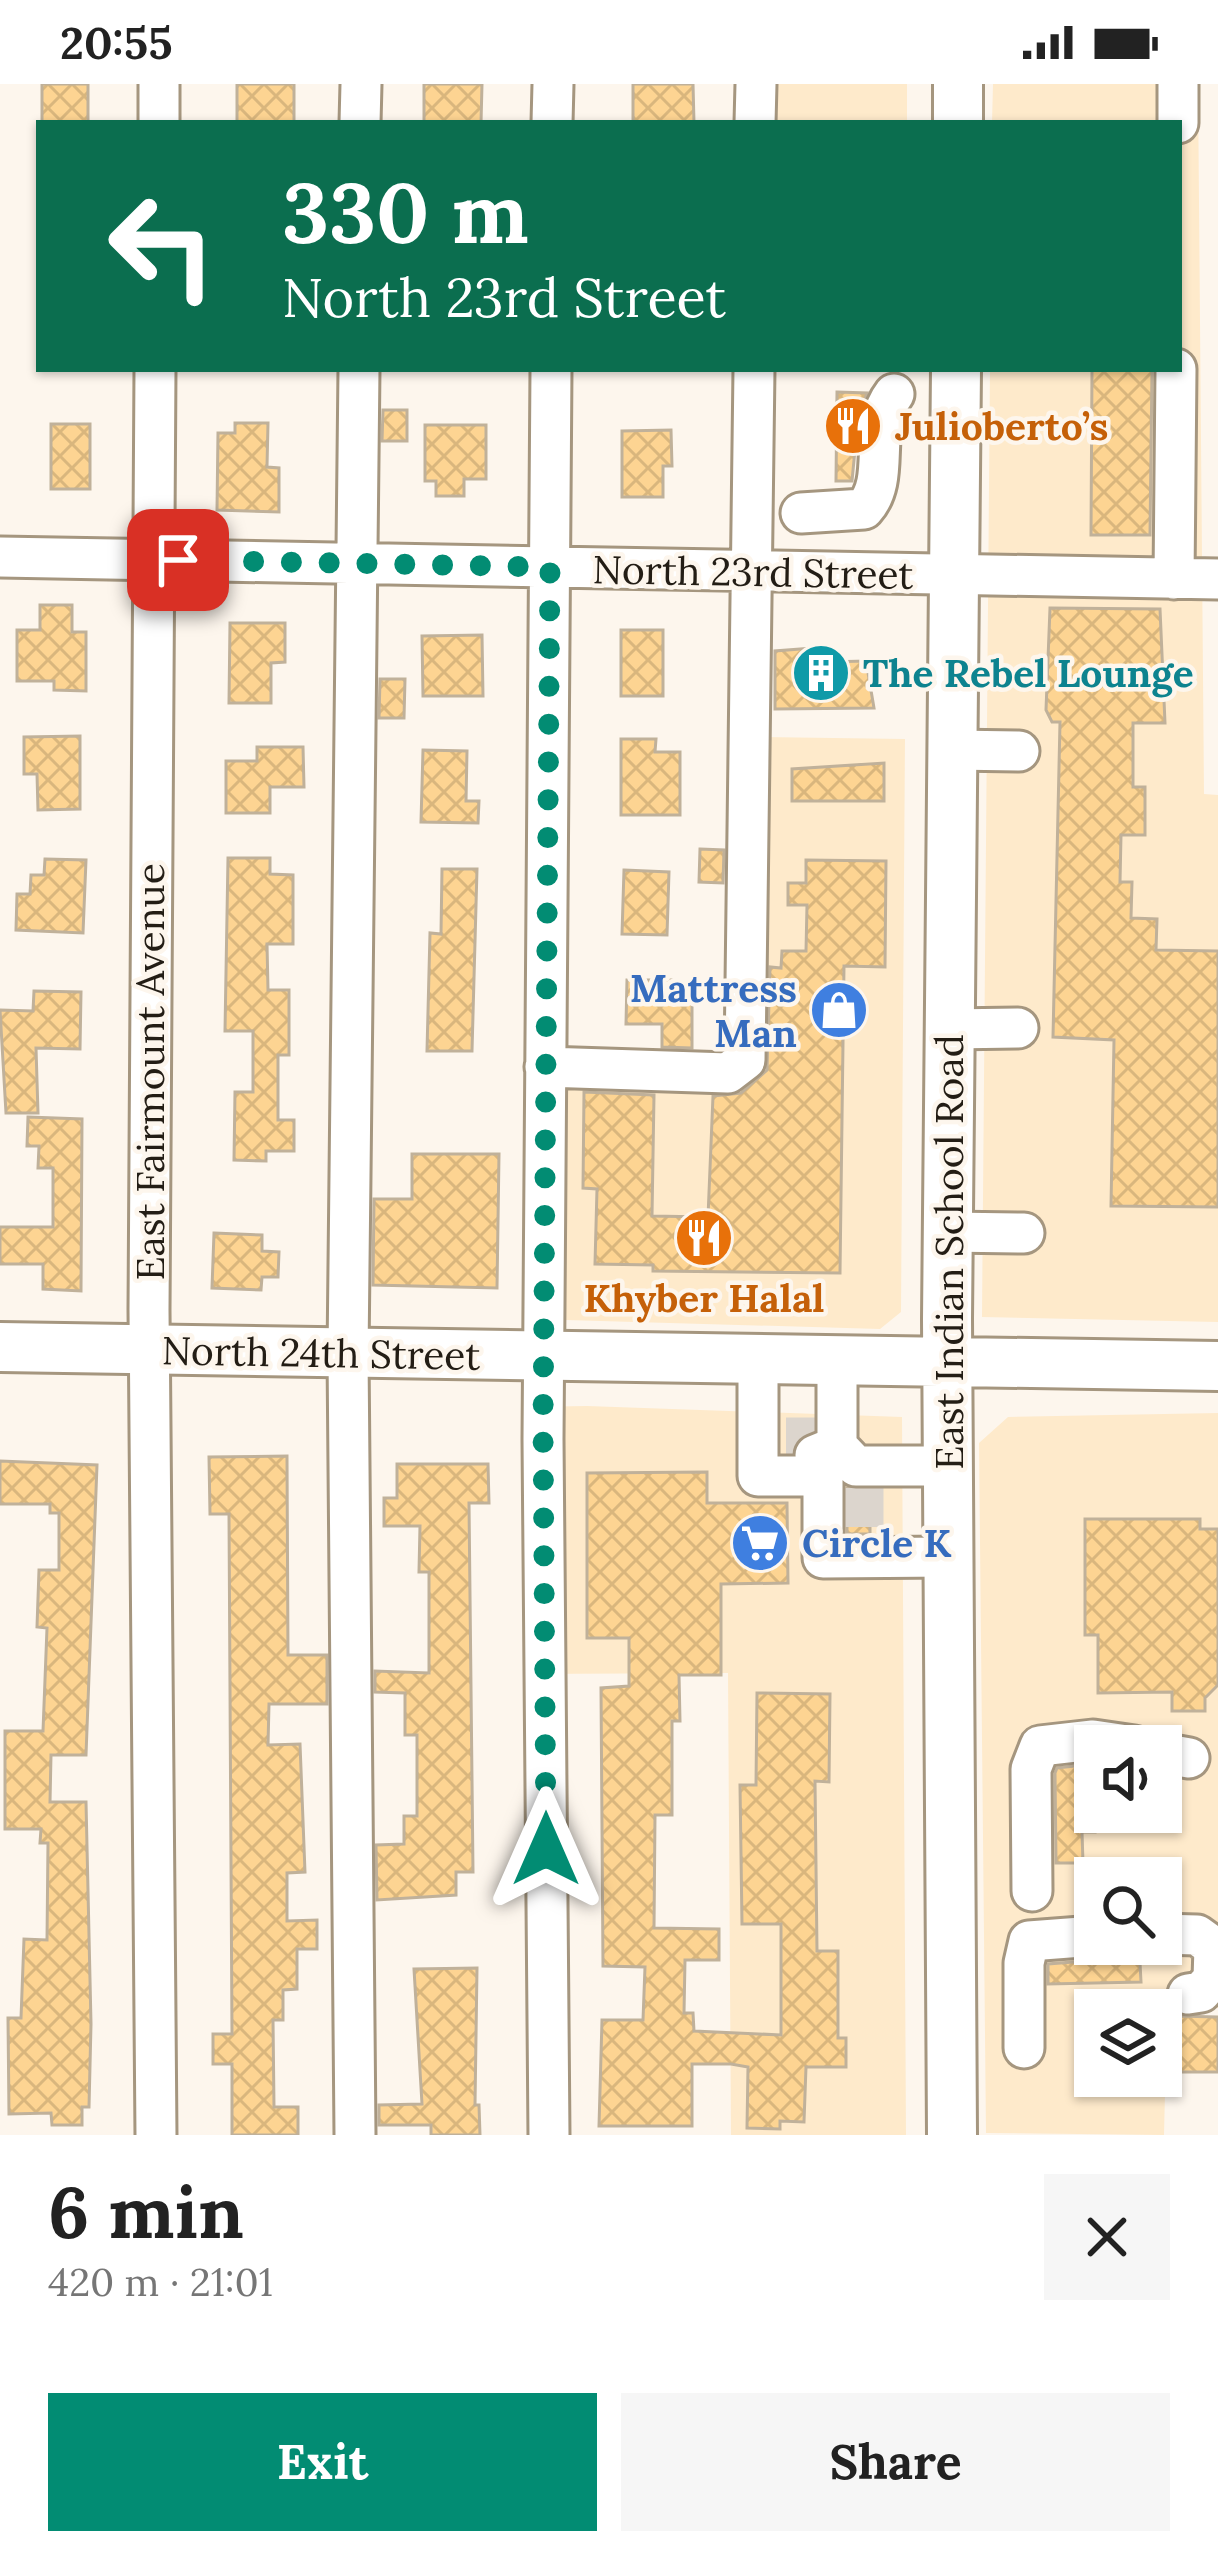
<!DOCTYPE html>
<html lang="en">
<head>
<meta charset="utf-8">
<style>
  body { margin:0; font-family:Lora,serif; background:#f6f6f6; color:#222; height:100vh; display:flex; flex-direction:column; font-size:45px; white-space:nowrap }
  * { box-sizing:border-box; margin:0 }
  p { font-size:39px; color:#767676 }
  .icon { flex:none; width:66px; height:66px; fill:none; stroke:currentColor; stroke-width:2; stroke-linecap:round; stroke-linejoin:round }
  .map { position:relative; height:2051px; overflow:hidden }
  .side { display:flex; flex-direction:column; background:#fff; flex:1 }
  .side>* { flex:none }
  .guide { position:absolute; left:36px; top:36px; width:1146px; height:252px; border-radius:0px; box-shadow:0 3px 9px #0004; background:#0b6e4f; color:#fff; overflow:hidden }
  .controls { position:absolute; left:1074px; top:1641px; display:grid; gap:24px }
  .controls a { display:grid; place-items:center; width:108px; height:108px; border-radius:0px; background:#fff; box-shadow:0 3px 9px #0004; font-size:60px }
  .pin { position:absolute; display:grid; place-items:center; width:102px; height:102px; color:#fff; margin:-51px; border-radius:24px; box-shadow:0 6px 18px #0006 }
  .me { position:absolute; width:132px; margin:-66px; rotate:0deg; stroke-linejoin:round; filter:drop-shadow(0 0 9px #0008) }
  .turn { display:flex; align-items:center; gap:42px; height:252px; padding:0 48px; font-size:54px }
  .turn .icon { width:156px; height:156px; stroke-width:2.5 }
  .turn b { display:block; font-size:84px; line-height:102px }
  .round { display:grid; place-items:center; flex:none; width:126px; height:126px; border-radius:0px; background:#f6f6f6 }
  .headline { display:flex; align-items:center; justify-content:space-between; height:204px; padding:0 48px }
  h1 { font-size:72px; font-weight:800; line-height:90px }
  .button { display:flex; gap:24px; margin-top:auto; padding:24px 48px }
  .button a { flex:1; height:138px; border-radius:0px; background:#028c73; color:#fff; font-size:48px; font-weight:800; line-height:138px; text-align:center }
  .button a+a { background:#f6f6f6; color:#222 }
  .status { display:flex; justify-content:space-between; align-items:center; height:84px; padding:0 60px; background:#fff; direction:ltr }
  .status svg { height:33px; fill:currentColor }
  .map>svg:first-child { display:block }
  .built { fill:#feeacb; fill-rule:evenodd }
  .building { fill:url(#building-cross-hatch); stroke:#c0b19a; stroke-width:3 }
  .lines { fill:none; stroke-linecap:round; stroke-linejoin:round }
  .minor-tunnel { stroke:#dcd5cd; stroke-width:39; stroke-dasharray:39 20; stroke-linecap:butt }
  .minor-casing { stroke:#a5967f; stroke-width:45 }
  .major-casing { stroke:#a5967f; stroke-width:54 }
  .minor { stroke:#fff; stroke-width:39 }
  .major { stroke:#fff; stroke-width:48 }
  .route { stroke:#028c73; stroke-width:21; stroke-dasharray:0 37.8 }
  .labels { text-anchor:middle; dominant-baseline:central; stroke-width:9; stroke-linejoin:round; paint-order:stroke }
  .food-label { font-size:39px; font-weight:bold; fill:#c56008; stroke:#fdf6ed; text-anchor:start }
  .street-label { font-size:39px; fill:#231d15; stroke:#fdf6ed }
  .culture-label { font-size:39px; font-weight:bold; fill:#0d838f; stroke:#fdf6ed; text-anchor:start }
  .shop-label { font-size:39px; font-weight:bold; fill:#366cbe; stroke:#fdf6ed; text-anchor:end }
</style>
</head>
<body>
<div class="status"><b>20:55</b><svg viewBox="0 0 49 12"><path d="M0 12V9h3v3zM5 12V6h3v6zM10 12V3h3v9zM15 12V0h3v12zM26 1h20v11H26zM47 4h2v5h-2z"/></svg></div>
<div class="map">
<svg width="1218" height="2051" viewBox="0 0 1218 2051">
  <defs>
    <pattern id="building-cross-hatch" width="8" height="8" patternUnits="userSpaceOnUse" patternTransform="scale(3)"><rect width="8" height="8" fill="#fdd492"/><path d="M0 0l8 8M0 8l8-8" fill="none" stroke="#d9b67d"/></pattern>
  </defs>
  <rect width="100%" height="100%" fill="#fdf6ed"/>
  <!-- built -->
  <path class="built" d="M749 0H907V39H749Z
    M993 0H1198L1204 710 1218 711V1238L982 1233 990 285H1179V39H992Z
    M762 653 905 655 901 1228 880 1245 566 1236 565 976 753 974Z
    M587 1322 902 1333 906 2051H731L728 1589 527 1590 523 1323Z
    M1218 1329V1924L1167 1925 1164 2051 986 2049 979 1359 1008 1333ZM1095 1662H1161V1728H1095ZM1095 1794H1161V1860H1095ZM1095 1926H1161V1992H1095Z"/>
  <!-- building -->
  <path class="building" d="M42 0H88V39H42Z
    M237 0H294V39H237Z
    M424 0H482L481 39H424Z
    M633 0H693L694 39H633Z
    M1092 285H1152L1150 451H1091Z
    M837 308 867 309 858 335 852 397H836Z
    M383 326H407V357H382Z
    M235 339H268L267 383 279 384V428L217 426 218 349H235Z
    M51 340H90V405H51Z
    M425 341H486V395H464V412H436V397H425Z
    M671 346 672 382H663V413H622V347Z
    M40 521H72V548H86V607L54 606V597H17V546H40Z
    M1050 524 1160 525 1165 639H1133V703H1145V751H1121L1120 798H1132L1131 834 1157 835 1156 866 1218 867V1123L1111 1122 1114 956 1053 953 1060 638H1052L1046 626Z
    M230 539H285V578L271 579V619H229Z
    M621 546H663V612H621Z
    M482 551 483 612H423L422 552Z
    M813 564 826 568V578L866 577 874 624 775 625V567Z
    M380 595H405L404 634H379Z
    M80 652V725L38 726 37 690H24V653Z
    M621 655H656L655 668H680V731H621Z
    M257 663H303L304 703H270V729H226V677H257Z
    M423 666 467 667 466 717H479L478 739 421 738Z
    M884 679V717H792V685Z
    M700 765 724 766 723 799 699 798Z
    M228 774H270V790L293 791V860H267L268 906H289V971H278V1036H294V1067H266V1077L234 1076 235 1008H253V947H225Z
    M45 775 86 776 83 849 16 846 17 810H30L31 791H44Z
    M806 776 886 777 885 883 844 882 840 1189 653 1187V1181L595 1180 597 1105 583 1104 584 1008 654 1011 652 1132 708 1133 713 1012 741 1009 767 986 770 883 781 884 782 867H806L807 821H788V799H806Z
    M442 785H477L472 967H427L430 849 441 850Z
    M624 786 669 788 667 851 622 850Z
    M627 896H671V916L692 917V964L662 963V940H626Z
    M34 907 81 908 80 965 36 964 38 1029H6L0 926 33 927Z
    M28 1033 82 1035 81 1207 43 1205V1180H0V1143H53V1084H38L39 1062H27Z
    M412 1070H499L497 1204 373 1201 374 1115H412Z
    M214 1149 262 1151V1167L279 1168 278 1193H262L261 1206 212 1204Z
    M287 1372 288 1571H327V1620H269L268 1661 300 1660 305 1788 287 1789V1837L317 1836V1865H297V1905L283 1906V1936H273L274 2023H298V2051H232V1980H213V1950H232L229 1430H210L209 1373Z
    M0 1377 97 1381 86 1671H51L50 1718H86L91 1940 89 2023H82V2041H52L51 2029 9 2030 8 1934H21L24 1855 47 1856 48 1759H40L41 1745H5V1647H43L47 1544 37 1543 39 1486H59V1429H50V1420H0Z
    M397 1380H488L489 1419H469L473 1788H456V1811L377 1816 376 1761 404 1760V1732H417V1651H405V1609L375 1608V1587L429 1589V1488H419L420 1442H384V1414H397Z
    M707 1388V1419H787L788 1499 721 1500V1591H679L680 1637H672V1731H655L654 1844 719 1845V1876H685L684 1929H693L694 1947 781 1951V1840H742L740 1701H756L757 1609 830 1610 829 1698 815 1697 817 1867H838V1954H846V1983H806L804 2038 780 2037V2045L747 2044 748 1983 731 1980H692V2042H599L602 1936H643L645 1883 603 1882 601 1604 629 1602V1554H587V1389Z
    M847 1404 870 1406V1450H847Z
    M1085 1435H1200V1445H1218V1601L1205 1614V1627H1172V1608L1098 1609V1551H1085Z
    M1092 1680 1095 1748H1082L1083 1779H1056L1055 1689 1057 1684Z
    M1117 1860H1139L1141 1898 1048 1900V1880L1098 1876Z
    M477 1884 475 2021H479L480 2051H431V2041H379V2021L422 2020 414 1885Z
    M1176 1932 1218 1933V1988H1176Z"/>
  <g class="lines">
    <!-- minor-tunnel -->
    <path class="minor-tunnel" d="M786 1353H815
      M864 1404V1452"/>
    <defs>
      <path id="minor" d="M159 39V0
        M360 39 361 0
        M552 39 553 0
        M755 39 756 0
        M1178 39V0
        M155 285 149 1226 156 2051
        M801 429 864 425C892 394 867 345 894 310
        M0 473 1218 495
        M1174 495 1176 285
        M953 666 1019 667
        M950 945 1018 944
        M545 983 728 989 745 976 754 285
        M948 1148 1024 1149
        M758 1276V1392H823V1474L949 1473
        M837 1277V1362
        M815 1371 837 1362 856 1382H948
        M1161 1669 1189 1674
        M1032 1807 1031 1685 1040 1662 1093 1656 1134 1662
        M1161 1850 1197 1851 1214 1863 1213 1895 1201 1908 1188 1910
        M1024 1964V1879L1029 1857 1095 1852
        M355 2051 348 1270 359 285
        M549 2051 543 1355 551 285"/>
      <path id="major" d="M958 39V0
        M0 1263 1218 1282
        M952 2051 947 1235 956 285"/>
    </defs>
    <!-- minor casing -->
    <use href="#minor" class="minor-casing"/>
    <!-- major casing -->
    <use href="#major" class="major-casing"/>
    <!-- minor -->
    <use href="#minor" class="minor"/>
    <!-- major -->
    <use href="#major" class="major"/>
  </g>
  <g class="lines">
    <!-- route -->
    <path class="route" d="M178 476 550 483 543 1341 546 1765"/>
  </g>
  <!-- icons -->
  <defs>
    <symbol id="restaurant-disc" viewBox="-11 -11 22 22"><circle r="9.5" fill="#e8710a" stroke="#fdf6ed"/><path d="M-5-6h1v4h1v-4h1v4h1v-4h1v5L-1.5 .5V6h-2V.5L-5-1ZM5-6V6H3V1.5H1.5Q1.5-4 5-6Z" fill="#fff"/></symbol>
    <symbol id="building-disc" viewBox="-11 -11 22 22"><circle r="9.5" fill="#0f9aa8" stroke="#fdf6ed"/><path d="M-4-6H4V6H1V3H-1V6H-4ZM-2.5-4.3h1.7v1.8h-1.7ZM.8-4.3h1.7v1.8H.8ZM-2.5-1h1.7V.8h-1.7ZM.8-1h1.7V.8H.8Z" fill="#fff"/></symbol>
    <symbol id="shop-disc" viewBox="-11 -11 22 22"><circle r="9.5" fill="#3f7fe0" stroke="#fdf6ed"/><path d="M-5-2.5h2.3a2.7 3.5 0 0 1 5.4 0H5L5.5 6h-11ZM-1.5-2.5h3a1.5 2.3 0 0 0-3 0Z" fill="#fff"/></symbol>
    <symbol id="supermarket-disc" viewBox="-11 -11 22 22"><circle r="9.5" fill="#3f7fe0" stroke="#fdf6ed"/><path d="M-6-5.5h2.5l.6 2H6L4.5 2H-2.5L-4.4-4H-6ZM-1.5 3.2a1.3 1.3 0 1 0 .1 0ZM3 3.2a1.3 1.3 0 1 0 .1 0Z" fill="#fff"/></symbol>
  </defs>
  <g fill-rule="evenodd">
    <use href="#restaurant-disc" x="820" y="309" width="66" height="66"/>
    <use href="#building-disc" x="788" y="556" width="66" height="66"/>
    <use href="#shop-disc" x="806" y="893" width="66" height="66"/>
    <use href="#restaurant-disc" x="671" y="1121" width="66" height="66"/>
    <use href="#supermarket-disc" x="727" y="1426" width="66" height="66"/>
  </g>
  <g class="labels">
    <!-- food labels -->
    <g class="food-label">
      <text x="895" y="342">Julioberto’s</text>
      <text x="704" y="1214" text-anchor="middle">Khyber Halal</text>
    </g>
    <!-- street labels -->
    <g class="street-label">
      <text transform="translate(753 488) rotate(1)">North 23rd Street</text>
      <text transform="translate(150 988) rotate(-90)">East Fairmount Avenue</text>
      <text transform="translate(949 1168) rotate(-90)">East Indian School Road</text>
      <text transform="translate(321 1269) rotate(1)">North 24th Street</text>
    </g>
    <!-- culture labels -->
    <g class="culture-label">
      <text x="863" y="589">The Rebel Lounge</text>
    </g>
    <!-- shop labels -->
    <g class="shop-label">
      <text x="797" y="904">Mattress<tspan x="797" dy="45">Man</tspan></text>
      <text x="802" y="1459" text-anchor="start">Circle K</text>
    </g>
  </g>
</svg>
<div class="controls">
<a><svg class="icon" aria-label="sound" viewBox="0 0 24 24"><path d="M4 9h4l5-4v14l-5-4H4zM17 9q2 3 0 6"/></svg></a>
<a><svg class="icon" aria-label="search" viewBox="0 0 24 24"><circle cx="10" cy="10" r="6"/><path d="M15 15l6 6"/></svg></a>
<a><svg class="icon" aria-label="layers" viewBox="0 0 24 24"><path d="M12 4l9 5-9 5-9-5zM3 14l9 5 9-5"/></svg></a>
</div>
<div class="pin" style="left:178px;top:476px;background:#d93025"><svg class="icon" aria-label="arrive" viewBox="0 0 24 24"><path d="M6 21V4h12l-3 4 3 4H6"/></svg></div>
<svg class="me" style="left:546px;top:1765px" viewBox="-20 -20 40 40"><path d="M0-17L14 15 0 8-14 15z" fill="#028c73" stroke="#fff" stroke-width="4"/></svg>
<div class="guide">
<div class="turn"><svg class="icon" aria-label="left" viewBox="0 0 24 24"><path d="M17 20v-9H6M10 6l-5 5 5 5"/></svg><div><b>330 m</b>North 23rd Street</div></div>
</div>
</div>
<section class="side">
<div class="headline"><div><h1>6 min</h1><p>420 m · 21:01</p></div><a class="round"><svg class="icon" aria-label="close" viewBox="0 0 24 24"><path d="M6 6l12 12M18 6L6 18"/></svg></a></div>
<div class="button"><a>Exit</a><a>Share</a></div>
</section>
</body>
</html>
